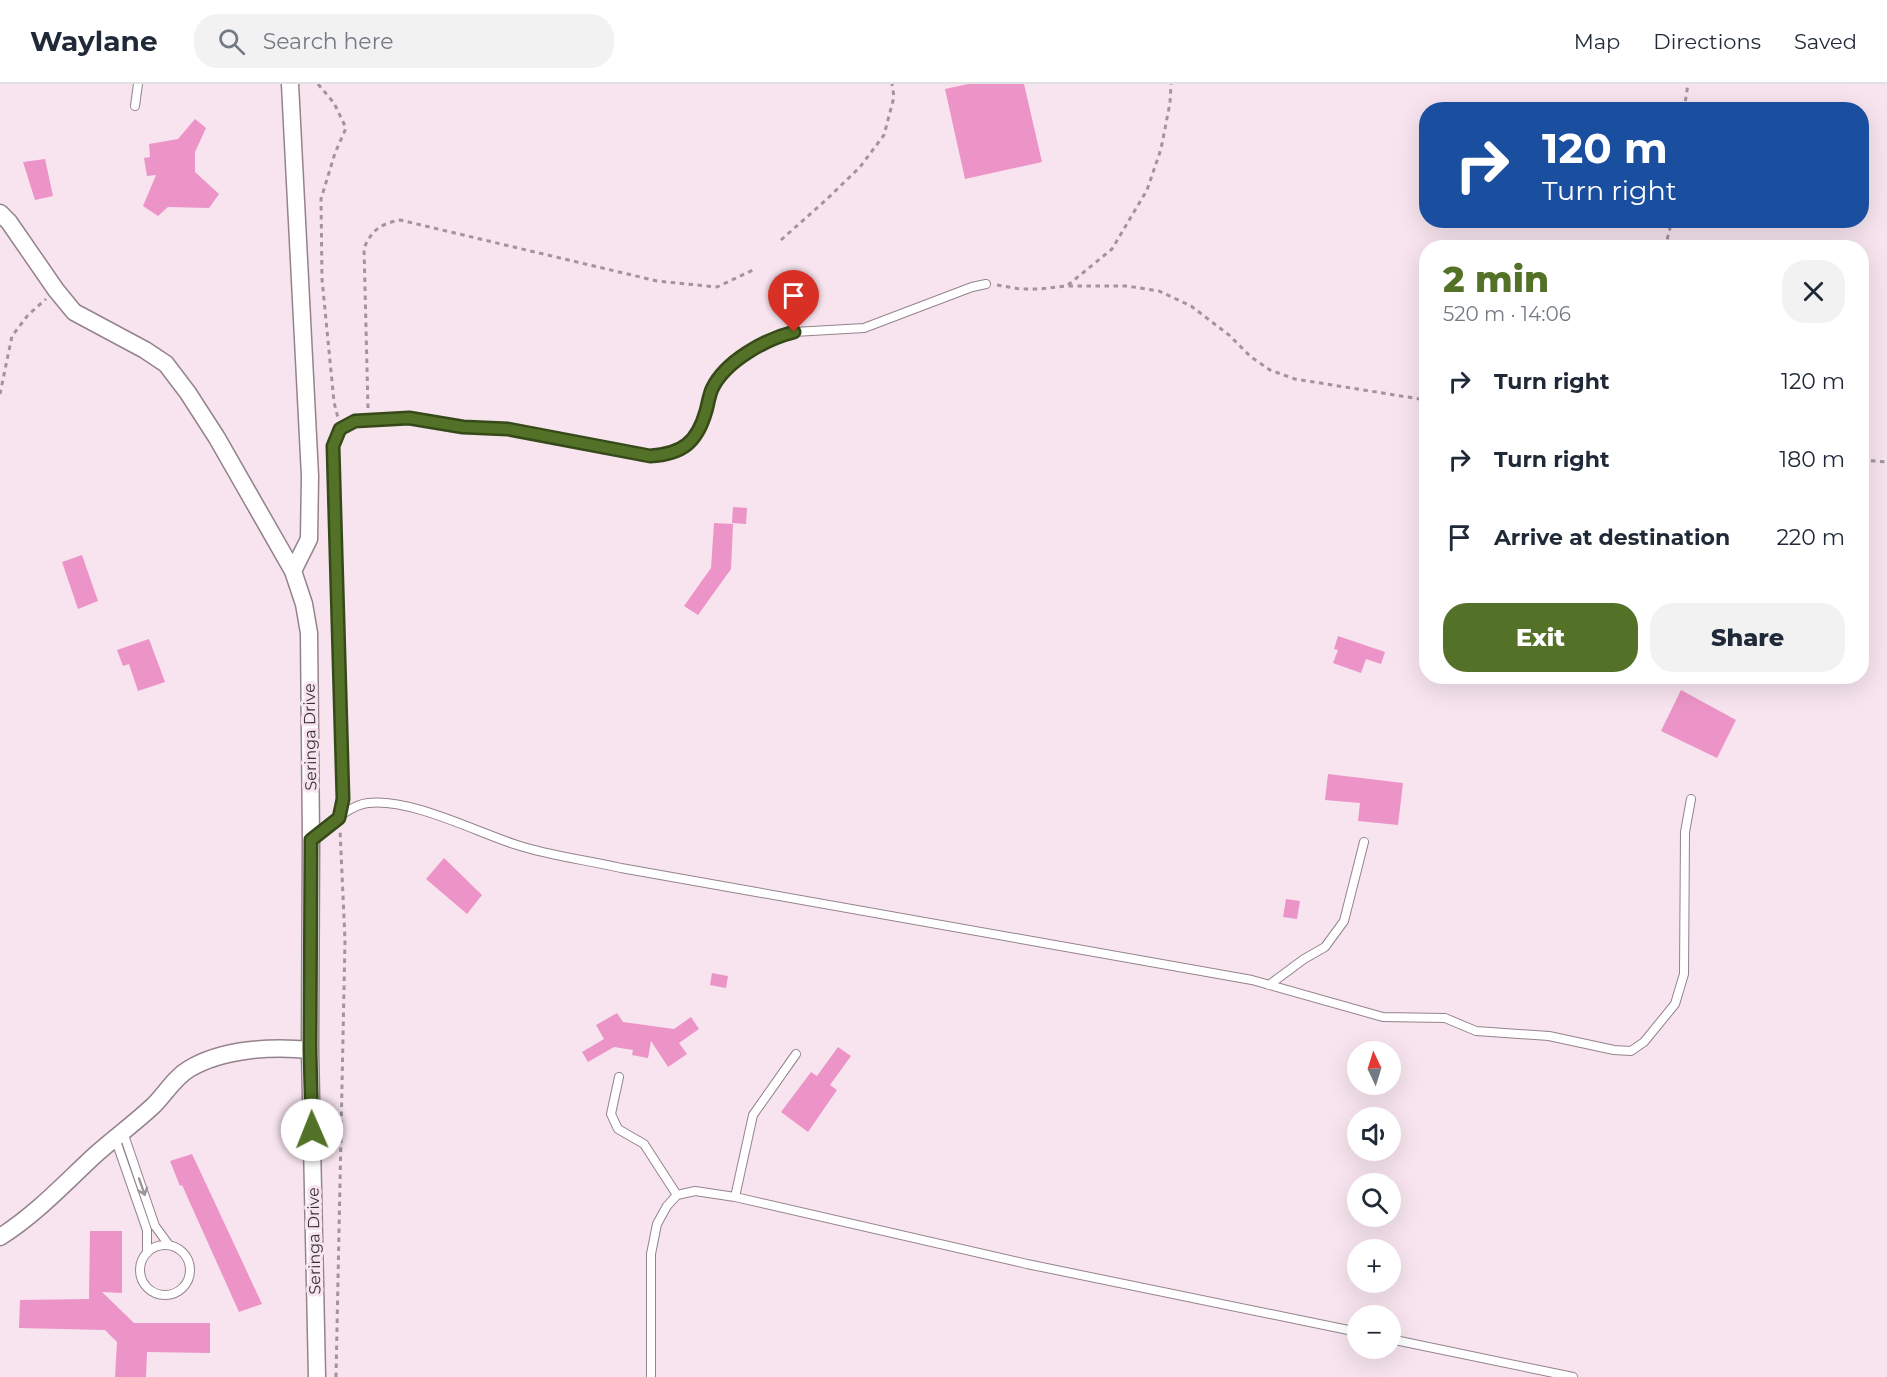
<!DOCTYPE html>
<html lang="en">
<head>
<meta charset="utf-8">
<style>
  body { margin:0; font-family:Montserrat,sans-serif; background:#f2f2f3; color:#1f2937; height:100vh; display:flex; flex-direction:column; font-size:22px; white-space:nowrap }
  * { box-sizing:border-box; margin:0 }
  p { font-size:20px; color:#747a83 }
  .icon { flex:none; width:33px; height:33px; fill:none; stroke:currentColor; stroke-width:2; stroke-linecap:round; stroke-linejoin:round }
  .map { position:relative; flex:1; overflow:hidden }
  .details { position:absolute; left:1419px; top:156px; width:450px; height:444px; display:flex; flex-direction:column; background:#fff; border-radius:24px; box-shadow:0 6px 24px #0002 }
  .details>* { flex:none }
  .hud { position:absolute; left:1419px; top:18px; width:450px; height:126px; border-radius:24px; box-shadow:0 6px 24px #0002; background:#1a4fa0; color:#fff; overflow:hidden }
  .needle { width:39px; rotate:356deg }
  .buttons { position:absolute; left:1347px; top:957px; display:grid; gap:12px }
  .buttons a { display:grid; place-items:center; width:54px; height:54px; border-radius:50%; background:#fff; box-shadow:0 6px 24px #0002; font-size:30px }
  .pin { position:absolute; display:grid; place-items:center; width:51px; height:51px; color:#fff; margin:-62px -26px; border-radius:50% 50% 50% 0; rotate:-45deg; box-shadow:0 0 6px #0007 }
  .pin .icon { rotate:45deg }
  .me { position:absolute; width:66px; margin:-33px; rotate:359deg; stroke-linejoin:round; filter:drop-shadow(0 0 4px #0008) }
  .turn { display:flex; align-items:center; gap:21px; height:126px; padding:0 24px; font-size:27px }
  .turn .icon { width:78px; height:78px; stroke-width:2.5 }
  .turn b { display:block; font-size:42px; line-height:51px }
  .round { display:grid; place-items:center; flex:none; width:63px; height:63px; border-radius:24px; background:#f2f2f3 }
  .headline { display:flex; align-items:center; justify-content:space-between; height:102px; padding:0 24px }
  h1 { font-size:36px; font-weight:800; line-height:45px; color:#537227 }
  .button { display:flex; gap:12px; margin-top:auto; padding:12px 24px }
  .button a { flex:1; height:69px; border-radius:24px; background:#537227; color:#fff; font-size:24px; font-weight:800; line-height:69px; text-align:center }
  .button a+a { background:#f2f2f3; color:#1f2937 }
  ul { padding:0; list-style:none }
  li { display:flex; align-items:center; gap:18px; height:78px; padding:0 24px }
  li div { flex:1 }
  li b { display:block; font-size:22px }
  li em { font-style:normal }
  header { display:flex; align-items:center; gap:36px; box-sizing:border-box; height:84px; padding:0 30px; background:#fff; border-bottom:2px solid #e0e1e3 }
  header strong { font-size:28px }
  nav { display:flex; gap:33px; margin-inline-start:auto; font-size:21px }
  .search { width:420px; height:54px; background:#f2f2f3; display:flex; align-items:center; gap:15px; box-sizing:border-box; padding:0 21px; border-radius:24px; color:#747a83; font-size:22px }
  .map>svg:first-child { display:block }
  .building { fill:#ec94c7 }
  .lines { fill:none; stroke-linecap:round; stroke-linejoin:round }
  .lane-casing { stroke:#94838c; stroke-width:10 }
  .street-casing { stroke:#94838c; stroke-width:19 }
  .path { stroke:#a2949c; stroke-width:3; stroke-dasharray:4.5 4.5; stroke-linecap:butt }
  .lane { stroke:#fff; stroke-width:8 }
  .street { stroke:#fff; stroke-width:16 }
  .oneway { stroke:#9c989a }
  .route-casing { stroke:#364a19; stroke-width:15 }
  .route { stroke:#537227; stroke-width:10 }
  .labels { text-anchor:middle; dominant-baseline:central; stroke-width:6; stroke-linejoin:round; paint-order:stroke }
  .street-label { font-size:16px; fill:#383135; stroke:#f7e4ee }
</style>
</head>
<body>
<header>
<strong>Waylane</strong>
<div class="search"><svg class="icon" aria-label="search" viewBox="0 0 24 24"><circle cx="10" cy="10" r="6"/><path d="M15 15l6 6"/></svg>Search here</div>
<nav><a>Map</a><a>Directions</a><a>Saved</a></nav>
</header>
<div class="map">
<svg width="1887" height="1293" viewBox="0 0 1887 1293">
  <rect width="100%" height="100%" fill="#f7e4ee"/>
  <!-- building -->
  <path class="building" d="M968 0H1024L1042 78 965 95 945 5Z
    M195 35 206 44 195 68V88L219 110 209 124 168 123 158 132 143 122 156 91 147 92 144 74 150 73 149 60 178 55Z
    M45 75 53 112 35 116 23 78Z
    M733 423 747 424 746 440 732 439Z
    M714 439 733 440 731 485 698 531 684 522 711 484Z
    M82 471 98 517 78 525 62 478Z
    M1338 552 1385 568 1381 580 1366 575 1361 589 1333 579 1338 566 1334 565Z
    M149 555 165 598 138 607 129 580 123 582 117 566Z
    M1681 606 1736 636 1717 674 1661 647Z
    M1328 690 1403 699 1398 741 1358 737 1360 719 1325 716Z
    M444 774 482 811 467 830 426 795Z
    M1286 815 1300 817 1297 835 1283 833Z
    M712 889 728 892 726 904 710 901Z
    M617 929 623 938 674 945 691 933 699 945 679 959 687 970 668 983 651 957 648 974 632 971 633 966 614 963 588 978 582 968 604 955 596 941Z
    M838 963 851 972 830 1001 837 1006 808 1048 781 1028 811 988 817 992Z
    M192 1070 207 1102 262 1220 239 1228 182 1101 180 1102 170 1077Z
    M90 1147H122V1209L102 1208 134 1239H210V1269L147 1268 146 1293H115L117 1258 105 1246 19 1244 20 1216 89 1215Z"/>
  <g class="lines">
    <defs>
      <path id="lane" d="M135 22 138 0
        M339 733 343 715 333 362 340 345 355 337 409 334 463 343 508 345 650 372 673 369 692 357 704 337 712 305 730 283 757 262 775 253 794 248 864 244 972 203 986 200
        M311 756C326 744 348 721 368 719 411 714 476 748 517 761 550 772 587 776 621 784L1252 896 1383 933 1445 934 1476 947 1549 952 1614 966 1631 967 1644 958 1675 920 1684 890 1685 748 1691 715
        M1269 901 1304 875 1325 863 1344 837 1364 758
        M619 993 611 1030 618 1045 644 1060 677 1111
        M123 1048 155 1142 169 1161
        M115 1054 147 1146V1169
        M735 1113 753 1031 796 970
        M140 1186a25 25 0 1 1 50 0a25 25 0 1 1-50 0Z
        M1390 1255 1573 1293
        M651 1293V1170L657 1140 667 1122 677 1111 695 1107 735 1113 1027 1180 1358 1248"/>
      <path id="street" d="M290 0 310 392 309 455 293 487
        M0 129 9 138 56 206 74 228 145 266 166 280 188 309 217 354 293 487 304 520 309 549 311 756 310 966 317 1293
        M0 1153C35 1131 64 1100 94 1072 114 1054 135 1039 154 1021 165 1010 175 993 189 985 222 965 272 962 310 966"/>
    </defs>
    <!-- lane casing -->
    <use href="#lane" class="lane-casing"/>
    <!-- street casing -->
    <use href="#street" class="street-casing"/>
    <!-- path -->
    <path class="path" d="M318 0 334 19 346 44 335 69 321 115 322 195 334 318 338 334
      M1684 26 1688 0
      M781 156 828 114 860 83 884 51 894 13 892 0
      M1665 164 1672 136
      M997 201 1020 205H1040L1067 202H1127L1159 207 1191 222 1229 251 1251 273 1270 286 1295 295 1426 316
      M1068 201 1112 165 1147 106 1161 65 1170 19 1171 0
      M0 310 12 252 28 231 46 215
      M368 324 364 164C372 146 380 140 400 136L657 197 717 203 753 186
      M1862 376 1887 378
      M328 1031 343 1037
      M336 1293 345 856 340 746"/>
    <!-- lane -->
    <use href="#lane" class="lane"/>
    <!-- street -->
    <use href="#street" class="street"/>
  </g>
  <!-- one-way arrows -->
  <defs><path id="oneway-shaft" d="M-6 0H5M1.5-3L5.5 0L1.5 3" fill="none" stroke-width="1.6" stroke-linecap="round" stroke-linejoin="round" transform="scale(1.5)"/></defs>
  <use class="oneway" href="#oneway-shaft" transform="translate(142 1103) rotate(71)"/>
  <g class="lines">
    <defs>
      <path id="route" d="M312 1046 310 966 311 756 339 734 343 715 333 362 340 345 355 337 409 334 463 343 508 345 650 372C682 370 697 359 706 327 708 320 709 312 712 305 725 277 766 255 794 248"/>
    </defs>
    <!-- route casing -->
    <use href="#route" class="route-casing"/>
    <!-- route -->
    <use href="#route" class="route"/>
  </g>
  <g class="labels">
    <!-- street labels -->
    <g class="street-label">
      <text transform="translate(310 653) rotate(-91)">Seringa Drive</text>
      <text transform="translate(314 1157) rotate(-91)">Seringa Drive</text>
    </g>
  </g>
</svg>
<div class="buttons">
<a><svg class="needle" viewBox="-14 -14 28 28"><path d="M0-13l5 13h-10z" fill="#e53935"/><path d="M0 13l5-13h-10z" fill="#747a83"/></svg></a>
<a><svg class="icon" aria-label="sound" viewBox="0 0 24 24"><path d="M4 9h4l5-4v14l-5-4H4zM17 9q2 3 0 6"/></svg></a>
<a><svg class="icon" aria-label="search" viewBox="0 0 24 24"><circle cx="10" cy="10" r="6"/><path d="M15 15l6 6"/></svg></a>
<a>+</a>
<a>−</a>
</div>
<div class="pin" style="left:794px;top:248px;background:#d93025"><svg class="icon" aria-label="arrive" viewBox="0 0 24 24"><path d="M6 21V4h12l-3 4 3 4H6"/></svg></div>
<svg class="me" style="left:312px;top:1046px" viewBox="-20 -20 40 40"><circle r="19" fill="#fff"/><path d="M0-13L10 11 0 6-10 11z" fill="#537227"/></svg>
<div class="hud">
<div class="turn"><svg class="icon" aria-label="right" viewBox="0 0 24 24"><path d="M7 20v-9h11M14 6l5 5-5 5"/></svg><div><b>120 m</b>Turn right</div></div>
</div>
<section class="details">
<div class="headline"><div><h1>2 min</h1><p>520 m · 14:06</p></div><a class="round"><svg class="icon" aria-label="close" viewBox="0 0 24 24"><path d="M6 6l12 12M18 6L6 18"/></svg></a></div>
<ul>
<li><svg class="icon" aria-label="right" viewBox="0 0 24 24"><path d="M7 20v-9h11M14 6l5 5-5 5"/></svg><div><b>Turn right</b></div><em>120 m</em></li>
<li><svg class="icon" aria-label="right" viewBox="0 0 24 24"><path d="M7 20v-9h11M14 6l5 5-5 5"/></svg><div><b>Turn right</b></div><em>180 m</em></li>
<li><svg class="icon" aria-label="arrive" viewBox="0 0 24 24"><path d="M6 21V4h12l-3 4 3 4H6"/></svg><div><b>Arrive at destination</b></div><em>220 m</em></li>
</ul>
<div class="button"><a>Exit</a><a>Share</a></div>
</section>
</div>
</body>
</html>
